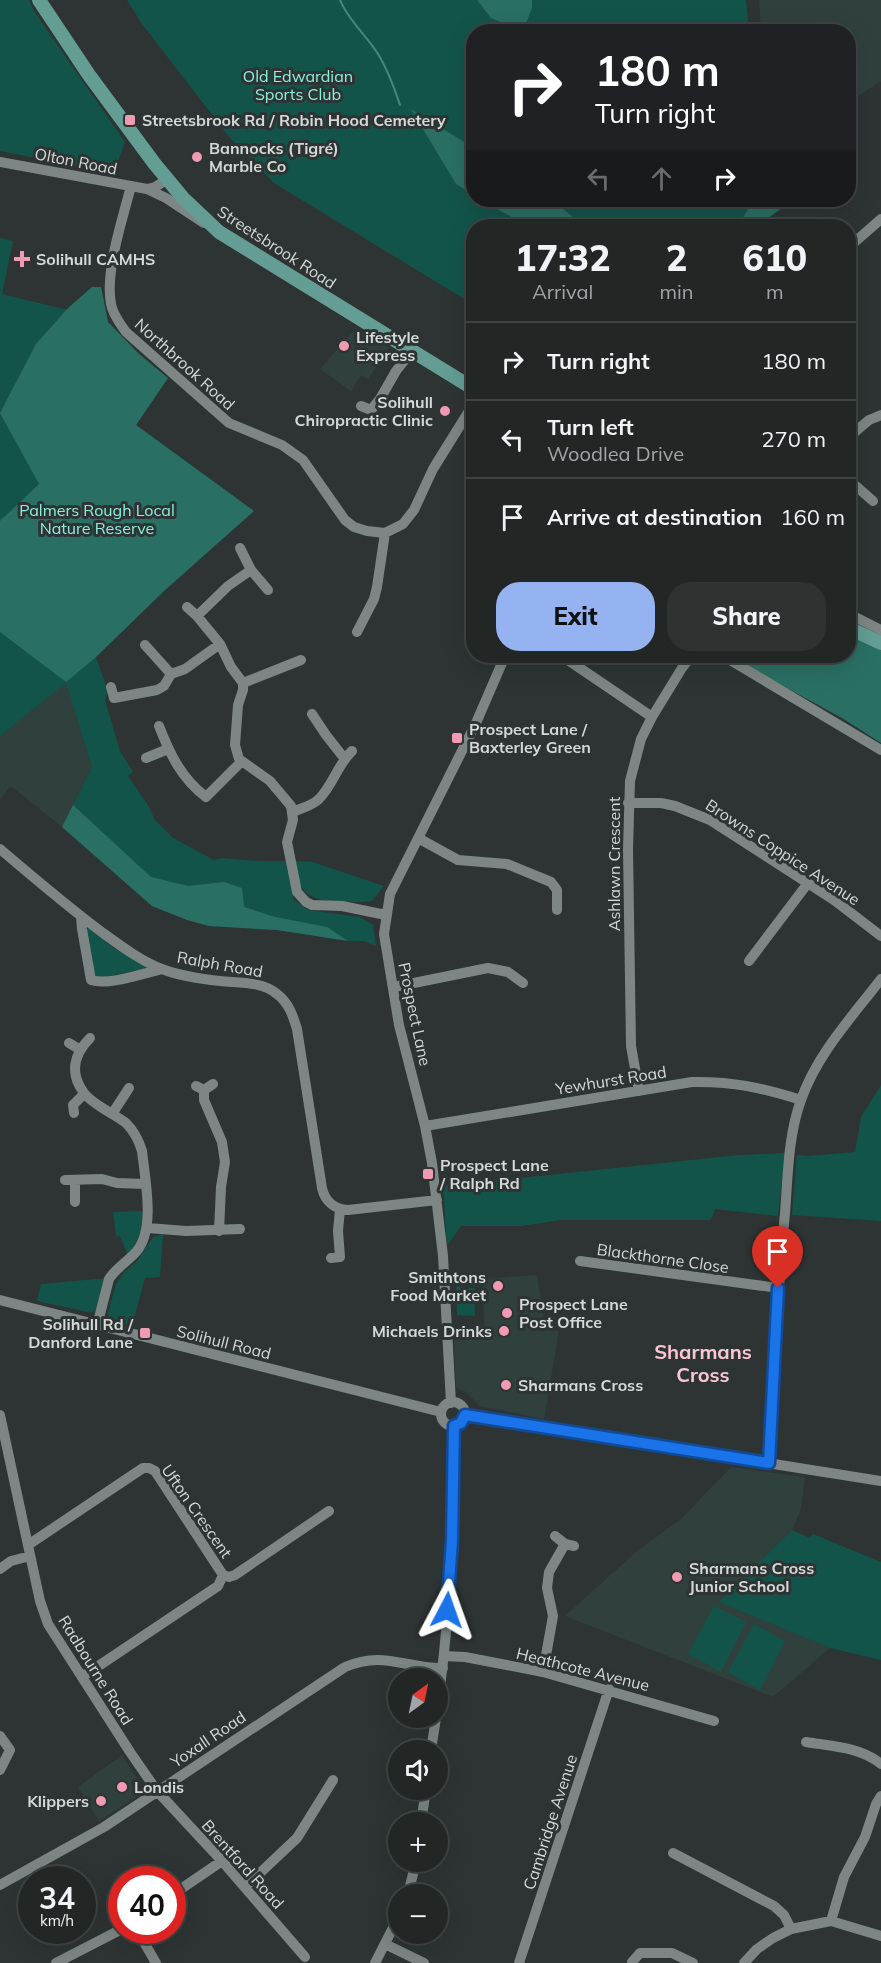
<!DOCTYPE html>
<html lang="en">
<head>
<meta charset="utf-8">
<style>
  body { margin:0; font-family:Mulish,sans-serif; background:#2e3332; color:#f1f3f6; height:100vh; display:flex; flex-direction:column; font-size:22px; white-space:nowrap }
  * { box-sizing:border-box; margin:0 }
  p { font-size:20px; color:#a2a5a7 }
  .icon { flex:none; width:33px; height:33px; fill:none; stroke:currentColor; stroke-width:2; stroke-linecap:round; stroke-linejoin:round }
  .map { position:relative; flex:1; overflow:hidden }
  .details { position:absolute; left:466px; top:219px; width:390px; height:444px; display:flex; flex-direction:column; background:#222726; border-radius:24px; box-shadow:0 6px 24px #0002,0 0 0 2px #3f4443 }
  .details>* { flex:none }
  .banner { position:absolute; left:466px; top:24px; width:390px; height:183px; border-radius:24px; box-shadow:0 6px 24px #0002,0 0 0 2px #3f4443; background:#202124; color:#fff; overflow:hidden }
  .needle { width:39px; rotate:33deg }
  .fabs { position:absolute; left:388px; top:1668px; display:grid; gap:12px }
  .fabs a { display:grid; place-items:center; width:60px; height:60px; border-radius:50%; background:#222726; box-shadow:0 6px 24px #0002,0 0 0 2px #3f4443; font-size:30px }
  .speed { position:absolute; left:18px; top:1866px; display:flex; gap:12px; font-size:30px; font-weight:700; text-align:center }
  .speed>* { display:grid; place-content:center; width:78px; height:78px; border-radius:50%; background:#222726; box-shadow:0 6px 24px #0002,0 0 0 2px #3f4443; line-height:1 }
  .speed small { font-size:15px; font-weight:400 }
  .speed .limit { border:9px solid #d22; background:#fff; color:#111 }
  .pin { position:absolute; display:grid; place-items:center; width:51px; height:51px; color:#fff; margin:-62px -26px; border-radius:50% 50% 50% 0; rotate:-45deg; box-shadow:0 0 6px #0007 }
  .pin .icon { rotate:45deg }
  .me { position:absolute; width:66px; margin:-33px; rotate:4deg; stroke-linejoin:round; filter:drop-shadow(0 0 4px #0008) }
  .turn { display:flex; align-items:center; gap:21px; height:126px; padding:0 30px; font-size:27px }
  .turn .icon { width:78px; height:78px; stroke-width:2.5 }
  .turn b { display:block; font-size:42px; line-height:51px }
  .lanes { display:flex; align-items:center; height:57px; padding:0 30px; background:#0003; justify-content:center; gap:30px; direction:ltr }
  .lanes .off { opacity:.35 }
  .eta { display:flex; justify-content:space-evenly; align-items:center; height:102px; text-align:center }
  .eta b { font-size:36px; font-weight:800; line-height:42px }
  .action { display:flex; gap:12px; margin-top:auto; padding:12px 30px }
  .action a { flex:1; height:69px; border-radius:24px; background:#95b2f1; color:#111; font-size:24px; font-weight:800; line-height:69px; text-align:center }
  .action a+a { background:#2e3332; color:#f1f3f6 }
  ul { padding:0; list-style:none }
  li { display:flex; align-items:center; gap:18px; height:78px; padding:0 30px; border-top:2px solid #3f4443 }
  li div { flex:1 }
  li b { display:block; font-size:22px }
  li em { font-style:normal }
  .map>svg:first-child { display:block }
  .built { fill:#30403d }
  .green { fill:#13544a }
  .forest { fill:#2a6f63 }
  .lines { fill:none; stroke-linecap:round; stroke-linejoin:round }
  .stream { stroke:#45887c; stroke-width:2 }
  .minor { stroke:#7d8684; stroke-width:10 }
  .major { stroke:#639d93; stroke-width:14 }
  .route-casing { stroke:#114b97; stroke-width:15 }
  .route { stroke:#1a73e8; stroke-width:10 }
  .poi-dot { fill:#f09ab4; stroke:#2d3433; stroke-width:2 }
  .labels { text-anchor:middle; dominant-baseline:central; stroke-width:6; stroke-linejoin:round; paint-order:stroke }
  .park-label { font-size:16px; fill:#89f0dd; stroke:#2d3433 }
  .poi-label { font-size:16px; font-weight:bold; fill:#d4d9d8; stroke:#2d3433; text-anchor:start }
  .street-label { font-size:16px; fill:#d4d9d8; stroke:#2d3433 }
  .quarter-label { font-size:20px; font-weight:bold; fill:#f9c6d4; stroke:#2d3433 }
</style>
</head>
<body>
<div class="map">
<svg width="881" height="1963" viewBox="0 0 881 1963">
  <rect width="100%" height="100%" fill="#2d3433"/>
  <!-- built -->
  <path class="built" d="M759 0H881V81L849 102V32L761 31Z
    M356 328 389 348 368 379 361 375 351 391 320 369Z
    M66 682 92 767 62 827 11 786 0 799V736Z
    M537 1275 545 1324 553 1325V1330L559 1331 544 1419 480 1406 466 1392 456 1387 454 1340 485 1338 482 1279Z
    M731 1467 805 1477 801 1509 792 1530 720 1602 830 1648 773 1697 565 1616 637 1551 682 1518Z
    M122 1755 139 1782V1795L99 1821 78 1787Z"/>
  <!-- green -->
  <path class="green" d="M0 0H29L34 11 125 142 114 173 0 151Z
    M127 0H746L749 31 474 32V200H793L757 226H474V305L274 183 230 138 142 24Z
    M0 238 13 241 2 294 68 310 92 287H101L108 322 139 354 168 378 136 425 254 511 164 591 96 657 108 691 105 700 120 751 133 772 128 776 148 805 155 820 173 838 214 860 221 858 260 861H285L294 900 308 910 360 917 373 925 376 946 364 941H348L277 930 209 926 187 920 152 906 62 827 92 767 66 683 0 736Z
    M296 861 313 862 384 886 372 901C352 903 310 906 300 885 296 879 297 869 296 861Z
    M88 927 114 948 149 968 99 978 94 975 85 931Z
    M881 1085V1221L792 1215 797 1155 807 1156 855 1152 861 1117Z
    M785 1153 778 1216 715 1209 711 1220H560L522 1226H461L447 1246 443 1186 739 1155Z
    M143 1211C143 1230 138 1240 128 1256L120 1236 116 1237 113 1212Z
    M163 1234 160 1277 145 1278 132 1326 109 1319 108 1313 116 1284 124 1272 137 1261 153 1237Z
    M107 1278 98 1307 93 1313 37 1301 41 1284Z
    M456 1287 474 1288 475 1316 457 1315Z
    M792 1530 810 1538 813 1534 881 1562V1660L830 1648 719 1602Z
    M714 1606 746 1622 721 1672 688 1654Z
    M754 1624 785 1641 760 1690 728 1672Z"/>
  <!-- forest -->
  <path class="forest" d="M477 0H532V8L523 31 491 18Z
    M411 109 474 148V195L456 184Z
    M482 200H552L584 226H527Z
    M750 200H793L757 226H740L739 224 750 206Z
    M92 287H101L108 322 139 354 168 378 136 425 254 511 164 591 96 657 66 682 0 632V521L39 484 0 413 36 344 68 308Z
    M849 633 881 649V743L842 718 728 656H849Z
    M73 805 151 877 188 886 224 882 242 888 244 907 275 917 327 927 348 941 277 930 209 926 187 920 152 906 62 827Z"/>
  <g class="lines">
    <!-- stream -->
    <path class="stream" d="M340 0C348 20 366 35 378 54 388 70 394 87 400 105"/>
    <!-- minor -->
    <path class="minor" d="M0 162 147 189 155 187 168 179
      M131 186C123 218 103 276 112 308 115 317 120 324 126 332L229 423 282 445 303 460 345 520 354 527 367 531 385 533 403 524 414 510 433 469 474 403
      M147 189 166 198 204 223
      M849 247 881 219
      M361 406 371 410 380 399 396 371 412 351
      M849 437 869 420 881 415
      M849 480 873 501
      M240 548 251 570
      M187 607 197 616 228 586 251 570 268 590
      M849 614 881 630
      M197 616 220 644 231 667 243 683V690L238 705 235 745 239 759 270 781 291 806 293 820 287 842 297 892 306 902 312 905 342 906 386 915
      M357 632 374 599 377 587 385 533
      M562 656 652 717
      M718 656 730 660 881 750
      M171 674 185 669 220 644
      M243 683 301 660
      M111 687 114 698 157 690 164 686 171 674 145 645
      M312 714 326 735 344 758
      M159 726C170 754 181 778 206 797L241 762
      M146 758 168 749
      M628 803H661L675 806 710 820 834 900 881 936
      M293 812C301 808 312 806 319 799 333 785 338 764 352 751
      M418 838 458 860 507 864 551 882 557 890V910
      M0 849C34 878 68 907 103 933 121 946 141 961 162 969 180 976 201 979 220 981 239 983 261 981 277 994 289 1003 293 1016 297 1029L322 1188C325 1202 335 1209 348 1210L437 1200
      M81 917 82 929 91 980C108 986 144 973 162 969
      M749 961 808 883
      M394 987 488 968 508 972 523 983
      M90 1038C74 1054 69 1073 84 1093 93 1105 113 1113 126 1123 134 1131 139 1141 142 1151 145 1180 156 1229 136 1252 127 1262 116 1268 109 1279L97 1326
      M69 1043 79 1049
      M196 1086 204 1090 213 1084
      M204 1090V1100L222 1142 225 1162 221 1187 219 1231
      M639 1091 631 1046 628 849 630 781 641 739 652 717 682 668 689 659 695 656
      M74 1113 73 1105 84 1094
      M112 1114 129 1088
      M425 1126 692 1082C732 1081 763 1088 801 1100
      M65 1180 102 1179 117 1183 146 1184
      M75 1180V1202
      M148 1228 186 1231 240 1229
      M331 1258 340 1257 338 1231 340 1209
      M580 1261 778 1288
      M0 1300 441 1412
      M441 1414a12 12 0 1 1 24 0a12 12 0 1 1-24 0Z
      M451 1403 443 1256 432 1163 425 1126 399 1025 384 934 390 894 476 723 505 656
      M0 1415 40 1601 48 1624 130 1752 157 1791 222 1861 305 1957
      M465 1415 881 1481
      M769 1463C773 1380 777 1296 785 1213 788 1175 788 1136 801 1100 817 1054 852 1017 881 979
      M555 1536 565 1544 574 1546
      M28 1545 143 1468H149L155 1471 223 1575 218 1586 82 1677
      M0 1569 11 1561 30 1556
      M223 1575 229 1577 235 1575 329 1511
      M444 1656 465 1657 543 1672 714 1721
      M543 1672 553 1616 547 1588 549 1572 565 1544
      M438 1702C451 1611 453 1518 454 1426
      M0 1736 10 1750 0 1770
      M806 1742C830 1746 861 1747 881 1764
      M431 1750 436 1718
      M421 1822 426 1790
      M673 1853 774 1906 784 1915 791 1929
      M0 1885 104 1827 345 1667C384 1650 406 1669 443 1668
      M245 1887 297 1838 333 1780
      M408 1894 416 1862
      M172 1895 222 1861
      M831 1921 844 1877 865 1837 876 1804 881 1796
      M137 1930 156 1963
      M385 1944 424 1963
      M632 1962 640 1953H672L693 1963
      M56 1963 122 1929
      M375 1963 399 1916
      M519 1963 609 1689
      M744 1963 757 1949 773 1938 791 1929 831 1921 881 1936"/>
    <!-- major -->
    <path class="major" d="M39 0 89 75 154 163 183 198 219 232 474 389
      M849 628 881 643"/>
  </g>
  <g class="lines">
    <defs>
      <path id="route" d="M447 1610 452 1541 454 1426 461 1423 465 1415 769 1463 778 1288"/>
    </defs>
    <!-- route casing -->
    <use href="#route" class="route-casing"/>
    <!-- route -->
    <use href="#route" class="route"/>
  </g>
  <!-- markers -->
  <g class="poi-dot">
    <rect x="124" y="114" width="12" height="12" rx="3"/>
    <circle cx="197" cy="157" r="6"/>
    <path d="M19 250h6v6h6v6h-6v6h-6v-6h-6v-6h6z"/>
    <circle cx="344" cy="346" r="6"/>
    <circle cx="445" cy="411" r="6"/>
    <rect x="451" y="732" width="12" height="12" rx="3"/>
    <rect x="422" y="1168" width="12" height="12" rx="3"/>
    <circle cx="498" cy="1286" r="6"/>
    <circle cx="507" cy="1313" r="6"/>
    <circle cx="504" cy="1331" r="6"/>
    <rect x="139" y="1327" width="12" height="12" rx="3"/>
    <circle cx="506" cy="1385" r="6"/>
    <circle cx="677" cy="1577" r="6"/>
    <circle cx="122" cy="1787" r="6"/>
    <circle cx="101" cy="1801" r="6"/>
  </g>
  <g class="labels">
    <!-- park labels -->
    <g class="park-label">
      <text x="298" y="76">Old Edwardian<tspan x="298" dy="18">Sports Club</tspan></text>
      <text x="97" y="510">Palmers Rough Local<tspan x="97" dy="18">Nature Reserve</tspan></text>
    </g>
    <!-- poi labels -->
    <g class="poi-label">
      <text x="142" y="120">Streetsbrook Rd / Robin Hood Cemetery</text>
      <text x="209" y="148">Bannocks (Tigré)<tspan x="209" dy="18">Marble Co</tspan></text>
      <text x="36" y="259">Solihull CAMHS</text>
      <text x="356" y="337">Lifestyle<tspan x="356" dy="18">Express</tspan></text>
      <text x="433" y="402" text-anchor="end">Solihull<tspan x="433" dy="18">Chiropractic Clinic</tspan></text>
      <text x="469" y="729">Prospect Lane /<tspan x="469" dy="18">Baxterley Green</tspan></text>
      <text x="440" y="1165">Prospect Lane<tspan x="440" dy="18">/ Ralph Rd</tspan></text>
      <text x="486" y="1277" text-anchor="end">Smithtons<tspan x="486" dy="18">Food Market</tspan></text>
      <text x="519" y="1304">Prospect Lane<tspan x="519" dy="18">Post Office</tspan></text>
      <text x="133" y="1324" text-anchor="end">Solihull Rd /<tspan x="133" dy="18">Danford Lane</tspan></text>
      <text x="492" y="1331" text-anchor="end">Michaels Drinks</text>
      <text x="518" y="1385">Sharmans Cross</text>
      <text x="689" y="1568">Sharmans Cross<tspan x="689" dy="18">Junior School</tspan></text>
      <text x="134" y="1787">Londis</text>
      <text x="89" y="1801" text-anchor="end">Klippers</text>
    </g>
    <!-- street labels -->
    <g class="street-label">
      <text transform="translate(76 161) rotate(11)">Olton Road</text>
      <text transform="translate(277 247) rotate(33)">Streetsbrook Road</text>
      <text transform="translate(185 364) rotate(42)">Northbrook Road</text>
      <text transform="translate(783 852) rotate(33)">Browns Coppice Avenue</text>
      <text transform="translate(614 864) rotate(-90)">Ashlawn Crescent</text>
      <text transform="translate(220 964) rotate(10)">Ralph Road</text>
      <text transform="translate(415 1014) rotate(78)">Prospect Lane</text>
      <text transform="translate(611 1080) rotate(-9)">Yewhurst Road</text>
      <text transform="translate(663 1258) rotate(8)">Blackthorne Close</text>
      <text transform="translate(224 1342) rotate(14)">Solihull Road</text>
      <text transform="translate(197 1511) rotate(55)">Ufton Crescent</text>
      <text transform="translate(583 1669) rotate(14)">Heathcote Avenue</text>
      <text transform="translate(96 1670) rotate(58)">Radbourne Road</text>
      <text transform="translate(208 1739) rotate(-34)">Yoxall Road</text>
      <text transform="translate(550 1822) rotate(-72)">Cambridge Avenue</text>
      <text transform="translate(243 1864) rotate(48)">Brentford Road</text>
    </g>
    <!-- quarter labels -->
    <g class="quarter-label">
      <text x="703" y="1351">Sharmans<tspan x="703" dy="23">Cross</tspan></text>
    </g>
  </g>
</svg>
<div class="fabs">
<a><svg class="needle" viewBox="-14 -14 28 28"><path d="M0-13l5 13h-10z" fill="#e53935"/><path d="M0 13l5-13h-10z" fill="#a2a5a7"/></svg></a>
<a><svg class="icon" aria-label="sound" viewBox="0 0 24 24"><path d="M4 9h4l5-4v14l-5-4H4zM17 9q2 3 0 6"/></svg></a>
<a>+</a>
<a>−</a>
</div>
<div class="speed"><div>34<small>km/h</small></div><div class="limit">40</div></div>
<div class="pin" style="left:778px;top:1288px;background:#d93025"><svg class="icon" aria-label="arrive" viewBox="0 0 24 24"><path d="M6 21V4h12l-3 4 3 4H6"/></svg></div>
<svg class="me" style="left:447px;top:1610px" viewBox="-20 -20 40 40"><path d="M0-17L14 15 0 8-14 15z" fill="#1a73e8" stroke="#fff" stroke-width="4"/></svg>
<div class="banner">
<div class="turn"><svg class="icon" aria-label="right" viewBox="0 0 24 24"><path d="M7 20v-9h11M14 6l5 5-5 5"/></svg><div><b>180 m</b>Turn right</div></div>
<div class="lanes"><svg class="icon off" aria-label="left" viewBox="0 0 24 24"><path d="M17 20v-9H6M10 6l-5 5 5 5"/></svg><svg class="icon off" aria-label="ahead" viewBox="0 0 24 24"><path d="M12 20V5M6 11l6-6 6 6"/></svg><svg class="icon" aria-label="right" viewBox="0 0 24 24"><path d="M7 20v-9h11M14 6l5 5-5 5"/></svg></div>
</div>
<section class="details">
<div class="eta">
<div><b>17:32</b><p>Arrival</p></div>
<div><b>2</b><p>min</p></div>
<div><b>610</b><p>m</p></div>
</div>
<ul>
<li><svg class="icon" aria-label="right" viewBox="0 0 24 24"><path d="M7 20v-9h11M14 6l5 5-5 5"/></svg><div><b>Turn right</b></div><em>180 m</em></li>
<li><svg class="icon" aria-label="left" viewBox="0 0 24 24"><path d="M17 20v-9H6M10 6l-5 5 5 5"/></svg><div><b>Turn left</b><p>Woodlea Drive</p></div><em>270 m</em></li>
<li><svg class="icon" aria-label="arrive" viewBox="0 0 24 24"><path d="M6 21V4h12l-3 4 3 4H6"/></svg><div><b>Arrive at destination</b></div><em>160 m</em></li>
</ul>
<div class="action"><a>Exit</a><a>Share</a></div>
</section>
</div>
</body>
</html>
